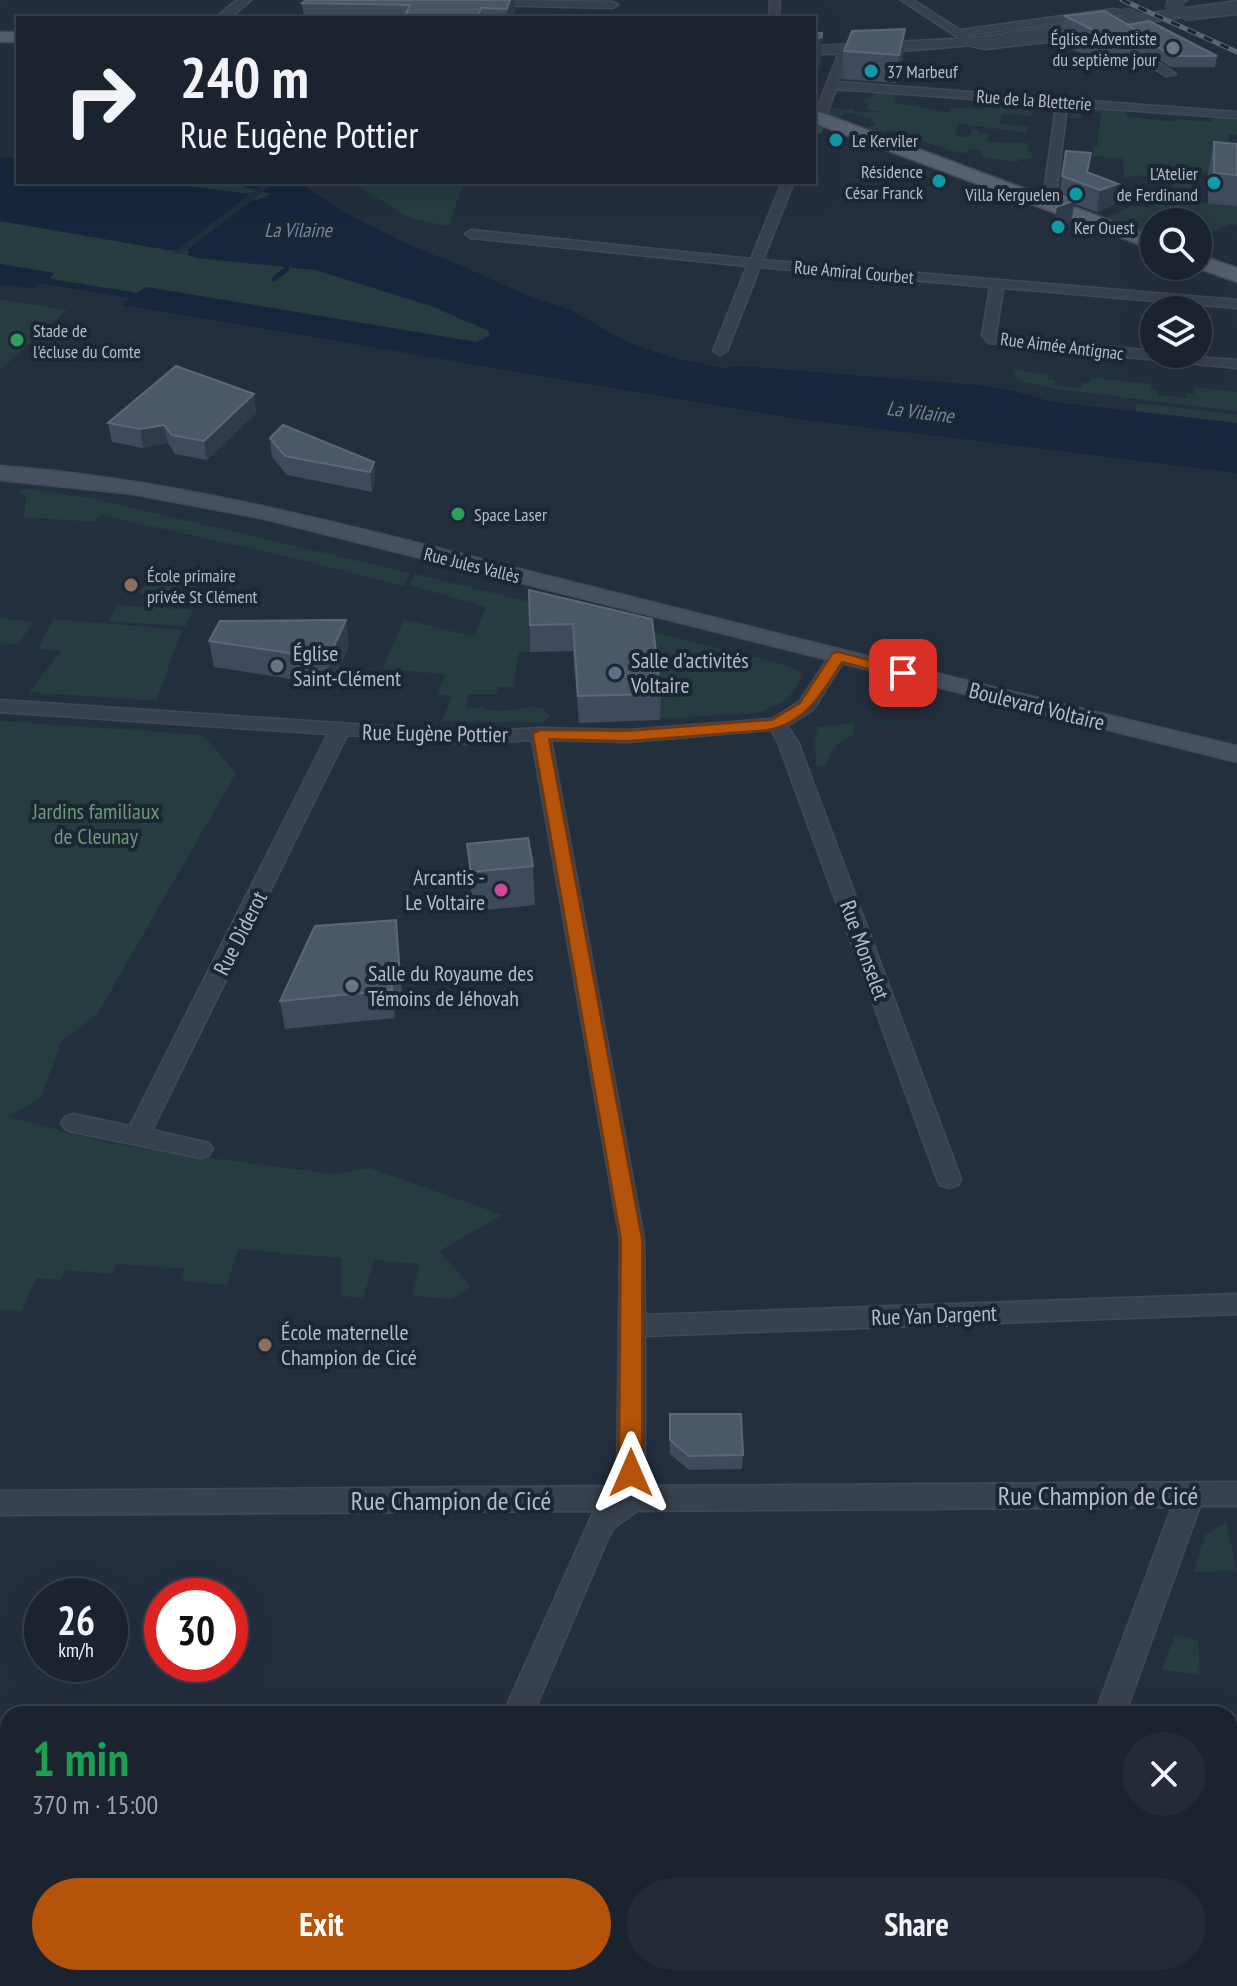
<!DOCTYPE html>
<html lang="en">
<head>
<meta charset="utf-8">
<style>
  body { margin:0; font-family:"PT Sans Narrow",sans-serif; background:#242b36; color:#f1f3f6; height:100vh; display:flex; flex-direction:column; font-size:30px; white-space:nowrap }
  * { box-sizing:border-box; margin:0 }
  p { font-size:26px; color:#a0a4aa }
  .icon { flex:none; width:44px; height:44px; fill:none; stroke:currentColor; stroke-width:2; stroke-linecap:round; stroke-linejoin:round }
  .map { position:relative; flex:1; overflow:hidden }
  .details { position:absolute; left:0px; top:1706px; width:1238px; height:280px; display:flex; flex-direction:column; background:#1b232e; border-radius:24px 24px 0 0; box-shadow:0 8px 32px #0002,0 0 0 2px #39404a }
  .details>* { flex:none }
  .top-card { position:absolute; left:16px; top:16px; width:800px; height:168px; border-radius:0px; box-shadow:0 8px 32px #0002,0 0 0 2px #39404a; background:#1b232e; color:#f1f3f6; overflow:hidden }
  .controls { position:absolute; left:1140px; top:208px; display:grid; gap:16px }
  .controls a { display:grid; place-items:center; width:72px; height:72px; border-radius:50%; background:#1b232e; box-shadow:0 8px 32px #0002,0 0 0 2px #39404a; font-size:40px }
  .speed { position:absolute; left:24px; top:1578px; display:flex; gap:16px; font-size:40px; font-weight:700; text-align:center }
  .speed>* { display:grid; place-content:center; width:104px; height:104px; border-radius:50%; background:#1b232e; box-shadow:0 8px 32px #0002,0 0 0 2px #39404a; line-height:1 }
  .speed small { font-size:20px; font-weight:400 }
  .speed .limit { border:12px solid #d22; background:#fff; color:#111 }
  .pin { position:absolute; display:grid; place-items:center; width:68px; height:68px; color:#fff; margin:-34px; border-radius:16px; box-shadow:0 4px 12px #0006 }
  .me { position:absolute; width:88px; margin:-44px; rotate:0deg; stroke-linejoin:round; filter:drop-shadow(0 0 6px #0008) }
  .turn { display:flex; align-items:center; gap:28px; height:168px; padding:0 32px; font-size:36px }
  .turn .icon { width:104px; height:104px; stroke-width:2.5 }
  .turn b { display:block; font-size:56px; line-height:68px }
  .round { display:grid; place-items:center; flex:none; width:84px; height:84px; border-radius:42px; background:#242b36 }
  .summary { display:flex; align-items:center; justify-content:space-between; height:136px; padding:0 32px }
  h1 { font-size:48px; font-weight:600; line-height:60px; color:#1e9e55 }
  .action { display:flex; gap:16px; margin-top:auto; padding:16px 32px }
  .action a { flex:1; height:92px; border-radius:48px; background:#b45309; color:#fff; font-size:32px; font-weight:600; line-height:92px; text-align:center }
  .action a+a { background:#242b36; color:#f1f3f6 }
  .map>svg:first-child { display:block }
  .green { fill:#263c3f }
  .water { fill:#17263c }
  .pier { fill:#242f3e }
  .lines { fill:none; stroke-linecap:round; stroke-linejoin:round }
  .stream { stroke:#17263c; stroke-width:5 }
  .minor-casing { stroke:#414a57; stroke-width:3 }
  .tertiary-casing { stroke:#414a57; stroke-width:3 }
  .secondary-casing { stroke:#414a57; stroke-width:3 }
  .primary-casing { stroke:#414a57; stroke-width:3 }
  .minor { fill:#38414e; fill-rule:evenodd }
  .tertiary { fill:#38414e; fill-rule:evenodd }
  .secondary { fill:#465061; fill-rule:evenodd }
  .primary { fill:#56606e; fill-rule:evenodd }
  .rail-casing { stroke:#5a6575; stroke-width:5 }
  .rail { stroke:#1d2633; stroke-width:3; stroke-dasharray:9; stroke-linecap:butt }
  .minor-bridge-casing { stroke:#414a57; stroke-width:13; stroke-linecap:butt }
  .minor-bridge { stroke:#38414e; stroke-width:11 }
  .wall { fill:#3f4b5c }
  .shaded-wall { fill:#2f3b4b }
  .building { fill:#4b5868; stroke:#5c6777; stroke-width:2 }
  .route { fill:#b45309; stroke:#753606; stroke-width:2 }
  .worship-dot { fill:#6b7280; stroke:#1d2633; stroke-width:3 }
  .culture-dot { fill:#0f9aa8; stroke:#1d2633; stroke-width:3 }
  .leisure-dot { fill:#2e9e5b; stroke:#1d2633; stroke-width:3 }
  .education-dot { fill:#8d6e63; stroke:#1d2633; stroke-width:3 }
  .service-dot { fill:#5c6f8a; stroke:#1d2633; stroke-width:3 }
  .hotel-dot { fill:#d1479c; stroke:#1d2633; stroke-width:3 }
  .labels { text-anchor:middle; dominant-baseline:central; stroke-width:8; stroke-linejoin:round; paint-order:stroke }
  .far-poi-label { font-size:18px; fill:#b4bcc9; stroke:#1d2633; text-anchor:start }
  .far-street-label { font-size:18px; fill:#b4bcc9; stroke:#1d2633 }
  .far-water-label { font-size:20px; font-style:italic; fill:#6d86a8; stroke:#1d2633 }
  .poi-label { font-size:22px; fill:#b4bcc9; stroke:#1d2633; text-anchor:start }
  .street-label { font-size:22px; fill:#b4bcc9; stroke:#1d2633 }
  .park-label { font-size:22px; fill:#6b9a76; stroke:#1d2633 }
  .near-street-label { font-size:26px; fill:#b4bcc9; stroke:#1d2633 }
</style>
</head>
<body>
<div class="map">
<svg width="1237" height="1986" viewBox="0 0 1237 1986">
  <rect width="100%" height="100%" fill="#242f3e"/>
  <!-- green -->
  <path class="green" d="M838 89 891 92 895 95 894 103 950 113 951 107 982 109 985 99H988L986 106 1003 107 1004 105 1021 106 1022 101 1040 103 1041 111H1033L1032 116 1002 114 1000 123 1029 127 1025 133 958 123 955 136 969 137 972 129 978 130V133L989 134 987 142 1029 143 1027 148 1034 158 1019 159 1018 162 987 158 980 155 982 151 970 148 965 153H960L889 130 879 133 865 128 876 124 871 121 875 119 849 113 836 117 828 114 830 108 854 109V112H881L867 110 868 104 862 103 866 97H873L874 92 850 90 835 95Z
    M1078 106 1124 109 1128 117 1177 122V119L1212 122V115L1237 117V135L1228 134 1237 174 1191 171V191L1170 200 1237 206V225L1230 224 1198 239V231L1205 227H1198V222H1154V236L1106 217 1133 206 1153 208 1143 203 1163 195 1164 189 1174 187C1160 170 1141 175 1124 178L1123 158 1093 156 1094 147H1101L1097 145 1101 112 1082 111 1081 119 1070 118 1072 109Z
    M60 182H227L272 194 257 200 244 199 248 194 169 184Z
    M350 182H464L449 226 412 219Z
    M0 221 168 250 191 251 188 255 198 258 316 270 431 306 489 331V336L476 342 146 287 137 293 47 278 53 273 0 264Z
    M0 299 67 310 0 370Z
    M1014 370 1048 374V379L1055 380V385L1082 388 1083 383H1090L1091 378 1151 384V389L1158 390V395L1186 398 1187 393 1194 394V387L1237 392V411L1055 389 1017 380Z
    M1136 403 1237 415V423L1135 411Z
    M29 489 94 499 410 573 404 586 294 558 101 515 94 522 24 517 26 496 19 491Z
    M415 574 775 662 798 670 802 677 787 700 758 713 579 723 573 651 519 652 513 687H498L497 694H468L467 708 482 707C495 715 517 708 531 707 536 707 540 709 544 709L550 717 541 723 442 721 452 696 438 694 445 674 383 669 404 619 474 637 486 607 410 585Z
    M149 576 200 580 191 597 139 594Z
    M117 605 193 610 186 626 108 621Z
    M0 618 34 622 17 645 0 643Z
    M53 619 182 630 156 701 29 692 61 651 38 649Z
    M0 721 203 735 236 773 98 1013 61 1042 41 1098 8 1117 108 1143 202 1157 332 1174 370 1168 503 1215 439 1251 471 1286 452 1299 413 1296 419 1264 374 1260 363 1298 341 1296 342 1258 238 1249 227 1285 182 1281 185 1269 116 1264 112 1274 66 1270 61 1280 36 1278 22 1311 0 1309Z
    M853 723 855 734C838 741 831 748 826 765L816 766 815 740 818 727Z
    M1226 1522 1237 1571 1194 1572 1205 1535Z
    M1175 1634 1198 1640 1200 1675 1162 1670Z"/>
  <!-- water -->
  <path class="water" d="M18 157V182L169 184 249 194 245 199 257 200 272 194 227 182H297L351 216 409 245 465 267 523 294 569 309 627 342 678 359 724 368 741 366 977 385 1010 390 1053 402 1237 423V473L790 418 123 305 129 298 40 283 32 289 0 284V264L54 273 49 279 137 293 146 287 476 342 489 336V331L431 306 316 270 198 258 187 255 190 251 168 250 0 221V158Z"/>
  <!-- pier -->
  <path class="pier" d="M266 182H276L182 254H172Z"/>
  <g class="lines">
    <!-- stream -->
    <path class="stream" d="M274 279 287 269"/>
    <defs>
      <path id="minor" d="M487 0 613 2 618 5 613 8 483 5 482 3Z
        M770 0H780L779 18H769Z
        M901 0H913L960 30 1114 9 1131 13 968 35 985 43 1091 31 1096 34 1091 37 985 49 971 46Z
        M1168 0H1187L1171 9 1166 6Z
        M1237 8V14L1191 19 1186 16Z
        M1118 41H1126L1176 74 1166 76 1118 45Z
        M845 47 850 50 838 82 1237 112V118L1067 106 1056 195 1039 205 1033 201 1044 193 1056 105 836 89 820 131 814 135V116L840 50Z
        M782 182H794L763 260 1237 300V308L1003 288 996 335 1154 351V354L1237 360V368L989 343 982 336 990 287 760 267 727 351 720 355 713 351 747 266 471 238 465 234 471 230 751 259Z
        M838 651 847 656 813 710 787 726 798 742 961 1179 958 1185 949 1188 940 1185 937 1179 778 742 771 730 628 742 551 740 644 1239 645 1315 1237 1294V1314L645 1336V1486L1237 1482V1506H1200L1125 1714H1095L1172 1507 637 1511 615 1527 609 1536 533 1714H503L594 1511 0 1515V1491L617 1486 620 1239 532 740 468 744 347 735 152 1130 209 1143 213 1149 209 1155 201 1158 73 1132 65 1129 61 1123 65 1117 73 1114 130 1126 328 734 0 712V700L468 732 540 728 628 730 772 719 799 702 832 652Z
        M386 1978H420L417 1986H383Z
        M960 1978H995L992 1986H957Z"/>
      <path id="tertiary" d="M237 0H251L230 18H215Z
        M1237 1V9C1096 30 957 53 814 54V46L974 38Z"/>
      <path id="secondary" d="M0 466C190 480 371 532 556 578 782 635 1009 692 1237 746V762L265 519 133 494 0 480Z"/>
      <path id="primary" d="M0 32H18V42H0Z
        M814 110 1154 237V250L814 123Z
        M1198 254 1237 268V282L1191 266H1198Z"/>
    </defs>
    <!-- minor casing -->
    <use href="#minor" class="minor-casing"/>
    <!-- tertiary casing -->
    <use href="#tertiary" class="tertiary-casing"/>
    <!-- secondary casing -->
    <use href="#secondary" class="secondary-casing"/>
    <!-- primary casing -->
    <use href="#primary" class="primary-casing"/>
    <!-- minor -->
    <use href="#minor" class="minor"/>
    <!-- tertiary -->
    <use href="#tertiary" class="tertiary"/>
    <!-- secondary -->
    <use href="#secondary" class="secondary"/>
    <!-- primary -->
    <use href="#primary" class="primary"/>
    <defs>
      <path id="rail" d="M1122 0 1237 52"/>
    </defs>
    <!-- rail casing -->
    <use href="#rail" class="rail-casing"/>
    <!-- rail -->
    <use href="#rail" class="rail"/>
    <defs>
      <path id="minor-bridge" d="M1171 6 1191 16
        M1126 13 1147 23"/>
    </defs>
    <!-- minor-bridge casing -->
    <use href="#minor-bridge" class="minor-bridge-casing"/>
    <!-- minor-bridge -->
    <use href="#minor-bridge" class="minor-bridge"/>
  </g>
  <!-- wall -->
  <path class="wall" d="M306 0H515V9L513 18H304L302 3Z
    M1065 16 1127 25 1217 56 1215 67H1170L1148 52 1146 67H1106L1061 43Z
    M905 29 903 57 896 83 842 79 844 51Z
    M1214 142 1237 144V206L1208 204V172Z
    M1066 151 1088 172 1114 205 1097 212 1074 204 1071 222 1054 229Z
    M254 394 256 413 207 460 175 454 168 443 143 448 112 442 108 423Z
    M270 438 374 462 375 481 372 492 287 475 272 457Z
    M529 590 661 694 660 720 579 723 573 651 530 652Z
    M209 641 349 646 331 685 214 667Z
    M467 844 533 866 535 905 474 911 470 883Z
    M396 920 403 1005 394 1006 395 1018 285 1029 280 1001Z
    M670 1414 743 1455 742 1469 689 1470 670 1454Z"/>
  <!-- shaded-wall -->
  <path class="shaded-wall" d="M510 0H515V9L513 18H508L507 9Z
    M905 29 903 57 896 83 899 55Z
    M822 37 821 65 814 67V39Z
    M1118 184 1114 205 1097 212 1100 190Z
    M1075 200 1071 222 1054 229 1057 207Z
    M254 394 256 413 207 460 204 441Z
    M164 425 168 443 143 448 140 429Z
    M374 462 375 481 372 492 370 472Z
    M346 620 349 646 331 685 328 659Z
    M396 920 399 948 403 1005 400 977Z"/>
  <!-- building -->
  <path class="building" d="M306 0H510L507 9 481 8 477 18H404L410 5 302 3Z
    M1105 11 1151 39H1111L1065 16Z
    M1149 21 1217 56H1172L1150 42 1151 39 1127 25Z
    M905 29 899 55 844 51 852 31Z
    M814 33H822V37L814 39Z
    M1214 142 1237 144V175L1214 173Z
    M1066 151 1091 153 1087 172 1118 184 1100 190 1062 176Z
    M1059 195 1075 200 1057 207Z
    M176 366 254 394 204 441 172 435 164 425 140 429 108 423Z
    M283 425 374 462 370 472 285 456 270 438Z
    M529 590 652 619 661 694 578 696 573 624 530 625Z
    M346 620 328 659 209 641 220 621Z
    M528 838 533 866 471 872 467 844Z
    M396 920 400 977 391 978 392 990 280 1001 315 926Z
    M670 1414H741L743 1455 689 1456 670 1440Z"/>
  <!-- route -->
  <path class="route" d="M838 652 908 670 911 673 903 678 842 662C822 693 806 723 767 730L628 741 549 739 642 1239V1473L639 1480 631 1483 622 1480 619 1473 621 1239 533 734 540 730 628 731 772 720 800 703 833 653Z"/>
  <!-- markers -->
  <g class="worship-dot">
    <circle cx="1173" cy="48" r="8"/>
    <circle cx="277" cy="666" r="8"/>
    <circle cx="352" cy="986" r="8"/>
  </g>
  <g class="culture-dot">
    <circle cx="871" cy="71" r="8"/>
    <circle cx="836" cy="140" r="8"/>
    <circle cx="939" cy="181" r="8"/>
    <circle cx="1214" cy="183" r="8"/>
    <circle cx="1076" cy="194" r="8"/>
    <circle cx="1058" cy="227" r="8"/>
  </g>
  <g class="leisure-dot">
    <circle cx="17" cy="340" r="8"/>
    <circle cx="458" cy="514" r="8"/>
  </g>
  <g class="education-dot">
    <circle cx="131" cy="585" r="8"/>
    <circle cx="265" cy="1345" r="8"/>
  </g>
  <circle class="service-dot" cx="615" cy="673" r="8"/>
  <circle class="hotel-dot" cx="501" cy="890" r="8"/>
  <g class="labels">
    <!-- far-poi labels -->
    <g class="far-poi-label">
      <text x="1157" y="38" text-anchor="end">Église Adventiste<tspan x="1157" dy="21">du septième jour</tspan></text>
      <text x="887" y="71">37 Marbeuf</text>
      <text x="852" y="140">Le Kerviler</text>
      <text x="923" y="171" text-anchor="end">Résidence<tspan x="923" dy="21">César Franck</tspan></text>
      <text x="1198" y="173" text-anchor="end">L'Atelier<tspan x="1198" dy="21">de Ferdinand</tspan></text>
      <text x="1060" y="194" text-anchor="end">Villa Kerguelen</text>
      <text x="1074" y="227">Ker Ouest</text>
      <text x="33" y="330">Stade de<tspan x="33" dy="21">l'écluse du Comte</tspan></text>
      <text x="474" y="514">Space Laser</text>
      <text x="147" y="575">École primaire<tspan x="147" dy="21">privée St Clément</tspan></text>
    </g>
    <!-- far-street labels -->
    <g class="far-street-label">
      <text transform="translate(1034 100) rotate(4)">Rue de la Bletterie</text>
      <text transform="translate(854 272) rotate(5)">Rue Amiral Courbet</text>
      <text transform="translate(1062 346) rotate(7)">Rue Aimée Antignac</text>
      <text transform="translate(472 565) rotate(14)">Rue Jules Vallès</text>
    </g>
    <!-- far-water labels -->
    <g class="far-water-label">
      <text x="298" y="230">La Vilaine</text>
      <text transform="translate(920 412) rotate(7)">La Vilaine</text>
    </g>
    <!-- poi labels -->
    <g class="poi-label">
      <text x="293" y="653">Église<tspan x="293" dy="25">Saint-Clément</tspan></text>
      <text x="631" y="660">Salle d'activités<tspan x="631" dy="25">Voltaire</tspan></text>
      <text x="485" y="877" text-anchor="end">Arcantis -<tspan x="485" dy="25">Le Voltaire</tspan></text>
      <text x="368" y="973">Salle du Royaume des<tspan x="368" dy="25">Témoins de Jéhovah</tspan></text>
      <text x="281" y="1332">École maternelle<tspan x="281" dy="25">Champion de Cicé</tspan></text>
    </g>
    <!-- street labels -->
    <g class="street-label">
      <text transform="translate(1037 706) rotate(14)">Boulevard Voltaire</text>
      <text transform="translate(435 733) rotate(1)">Rue Eugène Pottier</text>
      <text transform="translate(240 933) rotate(-63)">Rue Diderot</text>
      <text transform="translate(865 950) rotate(70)">Rue Monselet</text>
      <text transform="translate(934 1315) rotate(-2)">Rue Yan Dargent</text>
    </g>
    <!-- park labels -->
    <g class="park-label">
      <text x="96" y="811">Jardins familiaux<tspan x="96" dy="25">de Cleunay</tspan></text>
    </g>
    <!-- near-street labels -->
    <g class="near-street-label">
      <text x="1098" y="1495">Rue Champion de Cicé</text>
      <text x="451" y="1500">Rue Champion de Cicé</text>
    </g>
  </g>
</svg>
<div class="controls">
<a><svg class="icon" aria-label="search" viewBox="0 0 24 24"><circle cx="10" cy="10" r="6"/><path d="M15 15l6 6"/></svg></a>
<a><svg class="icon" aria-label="layers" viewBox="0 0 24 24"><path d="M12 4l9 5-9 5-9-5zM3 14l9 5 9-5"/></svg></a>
</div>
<div class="speed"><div>26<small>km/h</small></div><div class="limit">30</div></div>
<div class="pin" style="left:903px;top:673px;background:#d93025"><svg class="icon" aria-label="arrive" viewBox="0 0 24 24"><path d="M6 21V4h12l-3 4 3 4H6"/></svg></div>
<svg class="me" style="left:631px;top:1473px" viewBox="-20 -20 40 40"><path d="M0-17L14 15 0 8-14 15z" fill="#b45309" stroke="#fff" stroke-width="4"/></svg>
<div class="top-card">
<div class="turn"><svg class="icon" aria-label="right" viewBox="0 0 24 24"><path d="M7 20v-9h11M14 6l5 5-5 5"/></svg><div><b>240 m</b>Rue Eugène Pottier</div></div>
</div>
<section class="details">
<div class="summary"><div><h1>1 min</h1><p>370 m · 15:00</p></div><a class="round"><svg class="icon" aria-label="close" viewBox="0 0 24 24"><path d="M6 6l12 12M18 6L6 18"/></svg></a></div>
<div class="action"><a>Exit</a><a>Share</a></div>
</section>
</div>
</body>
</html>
